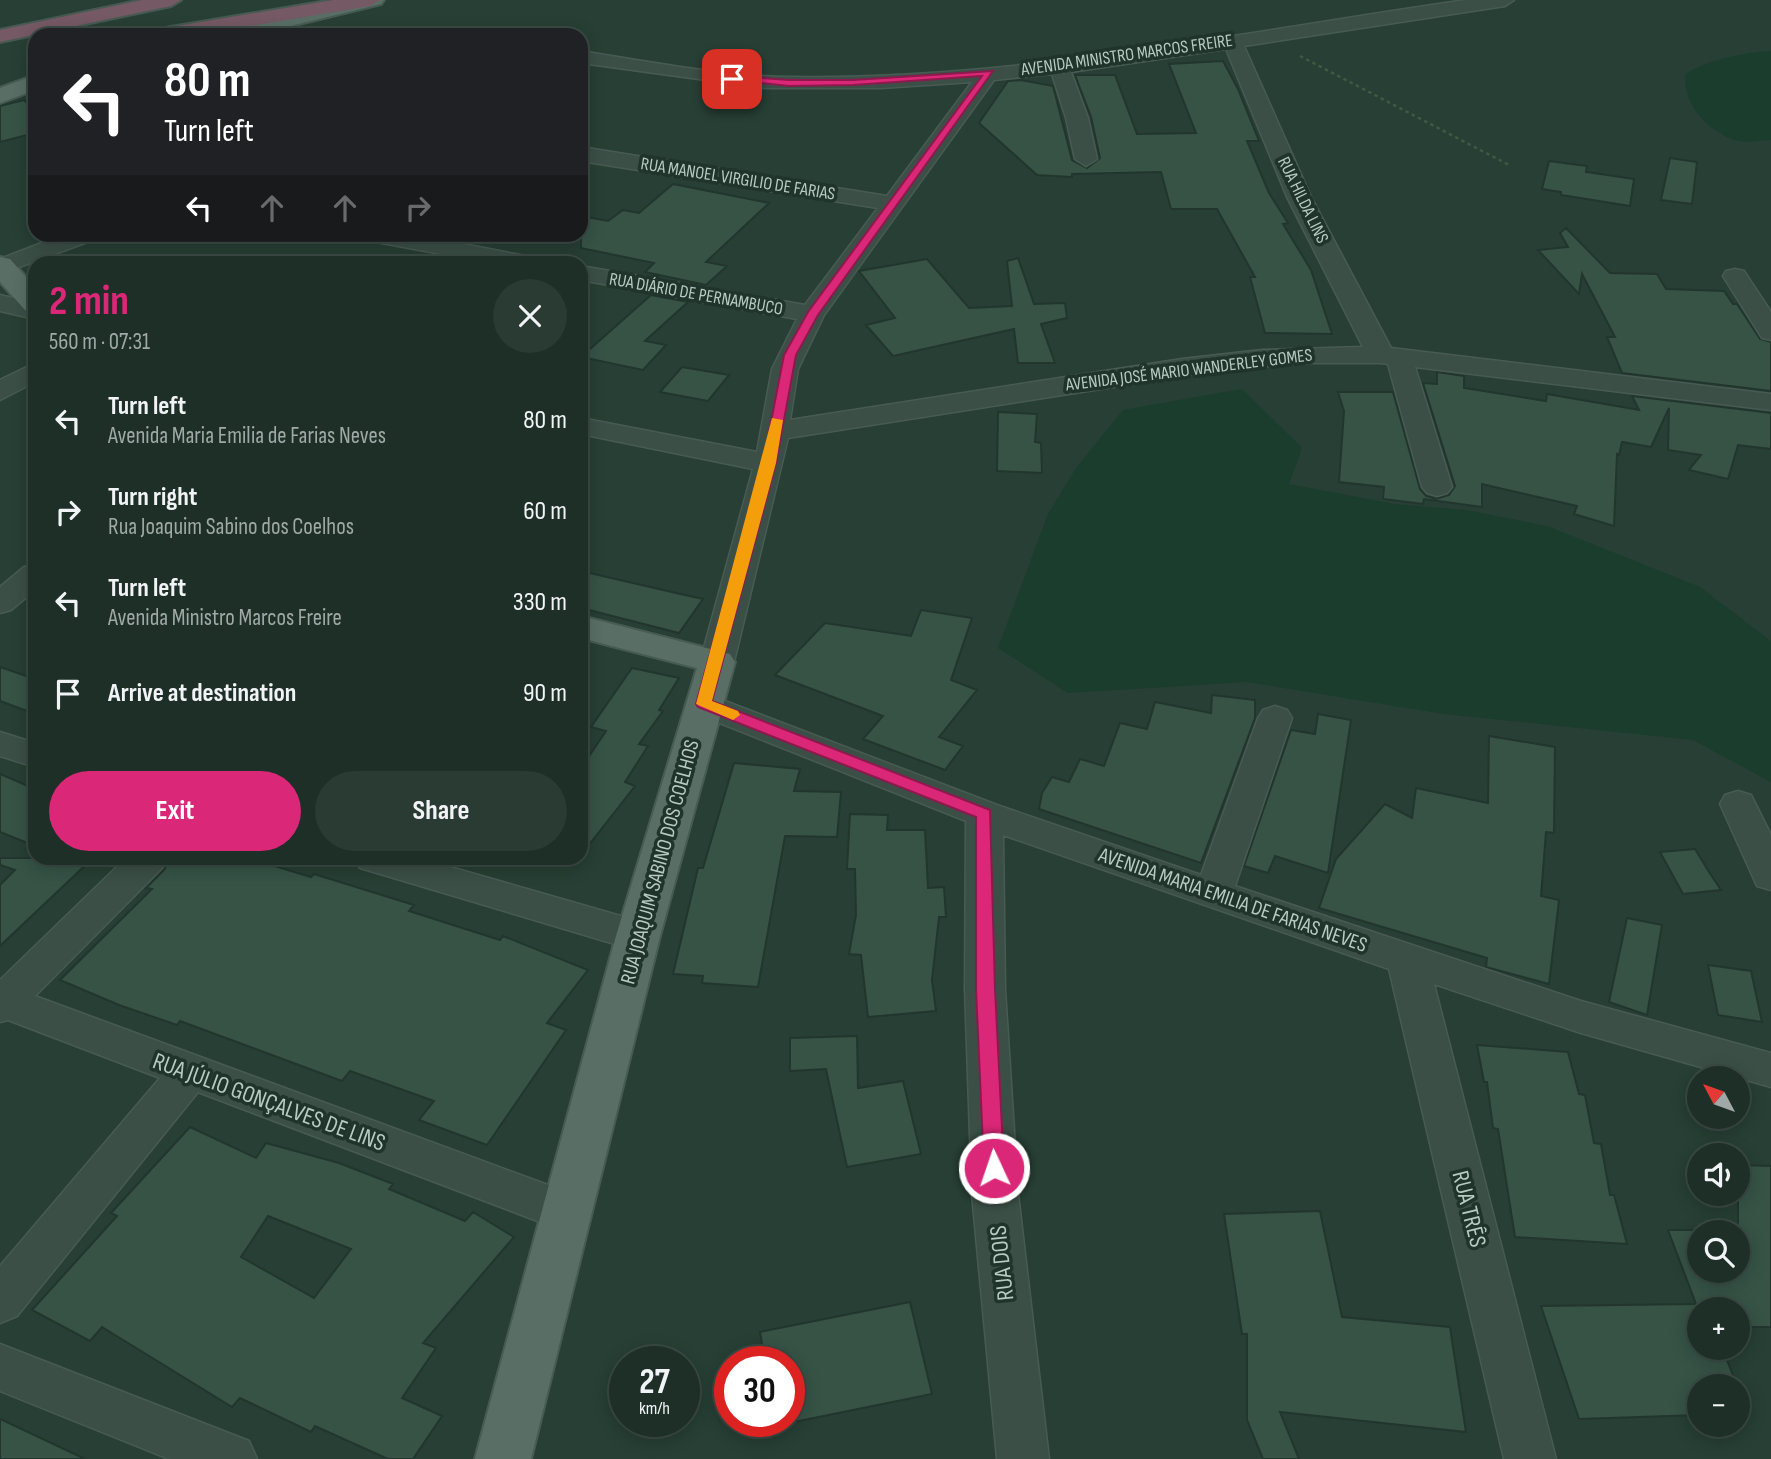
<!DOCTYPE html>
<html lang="en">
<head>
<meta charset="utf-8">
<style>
  body { margin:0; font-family:"Sofia Sans Condensed",sans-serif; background:#2a3b33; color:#f1f3f6; height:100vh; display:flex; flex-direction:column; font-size:26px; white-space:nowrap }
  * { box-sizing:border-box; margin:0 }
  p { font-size:23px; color:#a0a9a7 }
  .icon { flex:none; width:38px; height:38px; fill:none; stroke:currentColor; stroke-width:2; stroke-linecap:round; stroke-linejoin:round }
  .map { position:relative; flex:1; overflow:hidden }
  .drawer { position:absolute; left:28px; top:256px; width:560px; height:609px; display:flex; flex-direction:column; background:#1d2f27; border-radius:21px; box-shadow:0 4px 18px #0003,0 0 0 2px #3b4a44 }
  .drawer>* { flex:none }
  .guide { position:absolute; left:28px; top:28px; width:560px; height:214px; border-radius:21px; box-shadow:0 4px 18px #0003,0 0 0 2px #3b4a44; background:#202124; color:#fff; overflow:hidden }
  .needle { width:46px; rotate:311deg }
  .buttons { position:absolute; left:1687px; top:1066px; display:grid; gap:14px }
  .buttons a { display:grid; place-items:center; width:63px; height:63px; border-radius:50%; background:#1d2f27; box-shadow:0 4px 18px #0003,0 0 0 2px #3b4a44; font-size:35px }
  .speed { position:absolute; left:609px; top:1346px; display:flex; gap:14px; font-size:35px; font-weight:700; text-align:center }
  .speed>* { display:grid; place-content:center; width:91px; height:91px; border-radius:50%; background:#1d2f27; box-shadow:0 4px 18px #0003,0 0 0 2px #3b4a44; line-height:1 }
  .speed small { font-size:18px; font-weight:400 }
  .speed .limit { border:10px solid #d22; background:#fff; color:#111 }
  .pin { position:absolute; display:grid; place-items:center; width:60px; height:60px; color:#fff; margin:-30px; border-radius:14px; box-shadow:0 4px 10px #0006 }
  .me { position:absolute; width:77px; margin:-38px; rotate:357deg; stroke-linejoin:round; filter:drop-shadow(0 0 5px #0008) }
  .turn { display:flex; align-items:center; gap:24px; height:147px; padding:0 21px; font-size:32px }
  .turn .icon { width:91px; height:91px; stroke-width:2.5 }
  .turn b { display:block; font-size:49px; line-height:60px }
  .lanes { display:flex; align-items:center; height:66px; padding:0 21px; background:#0003; justify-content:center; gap:35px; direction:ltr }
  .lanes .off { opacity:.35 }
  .round { display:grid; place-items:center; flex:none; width:74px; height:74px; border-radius:37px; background:#2a3b33 }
  .overview { display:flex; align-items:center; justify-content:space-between; height:119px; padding:0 21px }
  h1 { font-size:42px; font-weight:700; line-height:52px; color:#db2777 }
  .button { display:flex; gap:14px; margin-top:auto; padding:14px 21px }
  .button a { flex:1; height:80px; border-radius:42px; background:#db2777; color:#fff; font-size:28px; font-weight:700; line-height:80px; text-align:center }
  .button a+a { background:#2a3b33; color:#f1f3f6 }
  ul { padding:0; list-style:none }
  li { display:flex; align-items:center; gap:21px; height:91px; padding:0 21px }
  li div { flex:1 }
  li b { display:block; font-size:26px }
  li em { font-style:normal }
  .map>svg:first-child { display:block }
  .water { fill:#1a3d2e }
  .building { fill:#365346; stroke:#22362e; stroke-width:2; fill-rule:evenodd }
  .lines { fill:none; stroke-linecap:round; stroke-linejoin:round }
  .minor-casing { stroke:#485b53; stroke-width:3 }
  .major-casing { stroke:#485b53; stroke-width:4 }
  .highway-casing { stroke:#465a52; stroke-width:4 }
  .path { stroke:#425843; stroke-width:2.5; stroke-dasharray:3.5 3.5; stroke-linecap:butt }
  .minor { fill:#3b4f47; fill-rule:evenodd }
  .major { fill:#596f65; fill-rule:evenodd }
  .highway { fill:#755964; fill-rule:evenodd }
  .route { fill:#db2777; stroke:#8e194d; stroke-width:2 }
  .slow { fill:#f59e0b }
  .labels { text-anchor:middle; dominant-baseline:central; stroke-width:7; stroke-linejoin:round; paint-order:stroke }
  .far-street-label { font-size:18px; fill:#b8cac2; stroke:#20342c }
  .street-label { font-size:21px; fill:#b8cac2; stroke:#20342c }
  .near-street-label { font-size:24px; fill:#b8cac2; stroke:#20342c }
</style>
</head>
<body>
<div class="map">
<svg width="1771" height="1459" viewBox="0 0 1771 1459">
  <rect width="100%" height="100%" fill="#273f34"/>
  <!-- water -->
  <path class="water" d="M1771 51V140C1761 140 1747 143 1738 141 1708 132 1683 105 1685 74 1710 59 1742 53 1771 51Z
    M1242 389 1302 448 1289 484 1394 504 1466 510 1547 526 1700 587 1771 641V782L1693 740 1444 714 1247 682 1068 693 998 648 1048 514 1076 468 1123 410Z"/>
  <!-- building -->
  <path class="building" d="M1223 61 1238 89 1259 141H1247L1269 193 1288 223 1283 224 1311 270 1332 334 1265 333 1250 277H1255L1217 209H1171L1161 172 1072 174V177L1037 175 979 123 1008 81 1021 80 1053 86 1072 160 1087 168 1100 158 1091 117 1075 75H1115L1137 134 1196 133 1169 64Z
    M24 100 35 111V133L0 142V106Z
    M1670 158 1697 162 1692 204 1661 200Z
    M1549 161 1587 166 1586 172 1634 179 1630 206 1561 195V192L1542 189Z
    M673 184 769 203 706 262 727 266 706 285 645 272 654 263 581 248V216L608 221 623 210 639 213Z
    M1566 228 1610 273 1657 274 1666 289 1724 291 1733 304H1737L1760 339 1771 342V391L1622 373 1607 337H1615L1582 274 1579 294 1538 250 1568 247 1560 233Z
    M1018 258 1034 304 1065 303 1067 318 1041 324 1055 363H1018L1014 329 893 356 866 325 895 318 859 271 927 259 969 308 1012 306 1007 261Z
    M651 295 688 302 645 341 666 345 643 370 581 357Z
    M682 367 729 375 708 401 660 392Z
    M1437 372 1464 376V388L1546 401 1547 394 1639 410 1632 396 1771 413V449L1738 445 1728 479 1689 470 1701 455 1668 450 1669 408 1651 447 1622 442 1619 455 1617 454 1614 526 1574 514 1577 506 1482 484V507L1424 499 1423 504 1383 499 1384 487 1339 482 1344 411 1338 392H1393L1420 489 1426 496 1436 499 1449 495 1455 486 1423 383 1437 384Z
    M998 412 1037 414 1035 442 1041 443 1042 473 997 471Z
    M581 571 676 593 703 599 679 633 581 608Z
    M921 610 972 618 951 680 977 690 939 737 963 746 945 770 863 739 883 716 775 675 825 623 911 636Z
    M0 667 35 679V714L0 701Z
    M632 668 679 678 659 710 663 711 639 744 648 746 625 782 635 786 581 855V768L606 731 591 727Z
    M1212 695 1255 700V718L1201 863 1039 809 1042 793 1052 777 1069 782 1080 759 1104 766 1120 723 1147 729 1155 702 1211 713Z
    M1318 714 1351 720 1328 873 1275 856 1268 873 1244 866 1291 730 1315 734Z
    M1489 736 1555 747 1554 833 1546 832 1541 896 1559 900 1549 984 1486 967 1487 958 1319 908 1336 859 1385 804 1412 818 1416 788 1488 803Z
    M734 763 800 769 794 791 841 792 837 837 785 836 758 987 702 983 703 976 673 974 698 868H703Z
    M0 774 35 789V846L0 832Z
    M850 814 888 815 887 830H925L928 888 944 887 946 917H939L932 980 936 1011 868 1017 861 955 849 954 856 915 855 869H847Z
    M1695 849 1709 872 1721 890 1683 894 1660 852Z
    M0 858H93L0 946V885L15 870 0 865Z
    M171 858H248L311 877 314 874 414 905 409 911 500 940 503 936 588 970 547 1023 566 1030 487 1145 419 1120 434 1101 350 1071 342 1081 180 1021 177 1025 119 1005 60 980 152 889 146 888 164 870Z
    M1627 918 1662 925 1647 1015 1609 1002Z
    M1708 965 1751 971 1762 1022 1718 1015Z
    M857 1036 858 1088 903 1081 921 1154 847 1167 826 1069 790 1071V1038Z
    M1477 1045 1568 1052 1579 1094 1585 1095 1594 1143 1601 1144 1610 1195H1614L1627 1244 1515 1237 1498 1129 1493 1128 1487 1082H1484Z
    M190 1127 256 1158 266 1143 339 1163 393 1184 389 1189 465 1221 473 1212 514 1237 423 1343 436 1348 402 1398 442 1416 413 1459H388L315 1426 311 1432 240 1398 232 1407 102 1327 90 1341 32 1310 117 1216 111 1213ZM268 1216 351 1249 314 1298 241 1257Z
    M1738 1165 1771 1166V1327H1738V1309H1699V1348H1722L1749 1414H1738V1386H1699V1415L1579 1419 1541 1306 1696 1304 1668 1230H1738ZM1699 1232H1738V1270H1699Z
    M1320 1211 1342 1317 1450 1327 1466 1432 1280 1412 1299 1459H1263L1247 1420V1334H1242L1224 1214Z
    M910 1302 932 1394 789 1423V1362H765L760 1332Z
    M0 1419 85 1459H0Z"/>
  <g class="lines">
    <defs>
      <path id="minor" d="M1466 0H1514L1505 6 1244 46 1311 197 1391 348 1771 394V410L1415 367 1452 487 1447 493 1437 496 1427 493 1422 487 1388 364 1381 363H1302L1222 370 788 438 734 662 729 670 717 673 705 670 700 662 753 469 581 434V418L757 452 772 369 797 319 581 280V266L805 305 878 208 581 161V147L887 196 972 82 881 88H765L581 63V51C650 62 720 76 791 77 1019 80 1241 32 1466 0ZM1226 49 1287 197 1363 347 1262 350 1182 359 790 420 798 369 824 315 994 80 1052 74 1066 118 1075 159 1086 166 1097 159 1088 118 1071 72Z
        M65 234H100L96 239 0 274V259Z
        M359 234H412L520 255 529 257 532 262H484L371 241Z
        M1735 269 1744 271 1771 312V340L1762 338 1723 276 1726 271Z
        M0 295 35 303V319L0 311Z
        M35 363V382L0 400V380Z
        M35 565V590L11 610 0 613V587L24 567Z
        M704 693 997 805 1201 875 1258 718 1263 710 1275 706 1287 710 1292 718 1235 886 1581 1001 1771 1053V1087L1581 1033 1434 984 1556 1459H1504L1389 969 1003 835 1005 989 1018 1194 1049 1459H997L972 1194 965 989 966 821 692 712 687 704 692 696Z
        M0 732 35 743V767L0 756Z
        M1738 791 1751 795 1771 835V890L1757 886 1720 804 1725 795Z
        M126 858H168L162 868 35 996 556 1188 563 1202 556 1216 540 1222 198 1092 17 1316 0 1323V1266L160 1078 8 1020 0 1022V980Z
        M354 858H419L652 925 658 936 652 947 638 951 360 868Z
        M0 1344 249 1441 257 1459H169L0 1391Z"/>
      <path id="major" d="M348 0H384L381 4 254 35H216L219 30Z
        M35 75V90L0 103V88Z
        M0 257 10 259 35 287V312L25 310 0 282Z
        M581 616 730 654 735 662 660 936 531 1459H475L616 936 697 668 581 638Z"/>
      <path id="highway" d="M142 0H181L171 6 0 42V30Z
        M333 0H380L370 6 197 35H148L159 29Z"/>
    </defs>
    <!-- minor casing -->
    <use href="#minor" class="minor-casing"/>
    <!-- major casing -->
    <use href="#major" class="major-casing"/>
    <!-- highway casing -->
    <use href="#highway" class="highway-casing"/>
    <!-- path -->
    <path class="path" d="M1300 56 1509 165"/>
    <!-- minor -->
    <use href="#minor" class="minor"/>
    <!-- major -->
    <use href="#major" class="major"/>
    <!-- highway -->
    <use href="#highway" class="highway"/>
  </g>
  <!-- route -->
  <path class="route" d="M993 71 818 315 796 355 776 463 712 701 990 810 995 989 1004 1168 1001 1175 994 1177 987 1175 984 1168 976 989V817L698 707 696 704 763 463 784 355 808 312 982 76 853 85 789 86 727 79 732 76 789 80H853Z"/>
  <!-- slow -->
  <path class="slow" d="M772 418 783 420 776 463 712 701 738 711 740 715 733 720 696 704Z"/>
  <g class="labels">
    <!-- far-street labels -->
    <g class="far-street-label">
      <text transform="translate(1127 55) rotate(-8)">AVENIDA MINISTRO MARCOS FREIRE</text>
      <text transform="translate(738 179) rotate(9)">RUA MANOEL VIRGILIO DE FARIAS</text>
      <text transform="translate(1303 200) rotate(64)">RUA HILDA LINS</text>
      <text transform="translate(696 294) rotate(10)">RUA DIÁRIO DE PERNAMBUCO</text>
      <text transform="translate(1189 370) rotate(-7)">AVENIDA JOSÉ MARIO WANDERLEY GOMES</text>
    </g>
    <!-- street labels -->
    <g class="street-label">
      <text transform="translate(660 862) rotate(-75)">RUA JOAQUIM SABINO DOS COELHOS</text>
      <text transform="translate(1233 900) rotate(19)">AVENIDA MARIA EMILIA DE FARIAS NEVES</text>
    </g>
    <!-- near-street labels -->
    <g class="near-street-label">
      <text transform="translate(269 1102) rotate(20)">RUA JÚLIO GONÇALVES DE LINS</text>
      <text transform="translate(1469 1209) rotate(76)">RUA TRÊS</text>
      <text transform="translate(1002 1263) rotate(-96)">RUA DOIS</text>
    </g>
  </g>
</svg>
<div class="buttons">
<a><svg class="needle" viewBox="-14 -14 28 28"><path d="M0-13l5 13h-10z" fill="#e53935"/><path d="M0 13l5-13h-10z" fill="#a0a9a7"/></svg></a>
<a><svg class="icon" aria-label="sound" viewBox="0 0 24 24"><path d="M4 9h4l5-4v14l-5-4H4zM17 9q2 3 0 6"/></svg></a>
<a><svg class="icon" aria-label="search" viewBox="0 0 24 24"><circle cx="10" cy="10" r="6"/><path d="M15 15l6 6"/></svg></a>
<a>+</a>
<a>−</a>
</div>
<div class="speed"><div>27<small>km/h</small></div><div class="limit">30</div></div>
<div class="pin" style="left:732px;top:79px;background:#d93025"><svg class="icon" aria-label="arrive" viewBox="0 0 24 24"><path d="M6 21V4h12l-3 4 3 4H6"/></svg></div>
<svg class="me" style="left:994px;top:1168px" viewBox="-20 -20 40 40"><circle r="17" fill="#db2777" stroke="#fff" stroke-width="3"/><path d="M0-11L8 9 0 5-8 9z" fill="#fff"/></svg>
<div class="guide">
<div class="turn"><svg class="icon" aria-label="left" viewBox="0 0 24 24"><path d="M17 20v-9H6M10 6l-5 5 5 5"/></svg><div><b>80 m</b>Turn left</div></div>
<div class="lanes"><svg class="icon" aria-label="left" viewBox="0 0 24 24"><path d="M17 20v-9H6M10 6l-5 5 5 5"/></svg><svg class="icon off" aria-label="ahead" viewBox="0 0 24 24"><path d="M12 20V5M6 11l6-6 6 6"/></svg><svg class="icon off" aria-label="ahead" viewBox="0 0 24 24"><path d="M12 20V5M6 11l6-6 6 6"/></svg><svg class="icon off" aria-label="right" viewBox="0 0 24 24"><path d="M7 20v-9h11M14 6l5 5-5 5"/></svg></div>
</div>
<section class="drawer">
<div class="overview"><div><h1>2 min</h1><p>560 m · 07:31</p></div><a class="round"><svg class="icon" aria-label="close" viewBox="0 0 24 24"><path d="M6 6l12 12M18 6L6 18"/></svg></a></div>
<ul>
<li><svg class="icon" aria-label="left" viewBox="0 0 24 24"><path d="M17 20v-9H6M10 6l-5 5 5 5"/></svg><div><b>Turn left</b><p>Avenida Maria Emilia de Farias Neves</p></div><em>80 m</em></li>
<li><svg class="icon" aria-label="right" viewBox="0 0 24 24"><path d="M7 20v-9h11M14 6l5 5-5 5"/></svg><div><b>Turn right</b><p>Rua Joaquim Sabino dos Coelhos</p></div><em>60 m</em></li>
<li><svg class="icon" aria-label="left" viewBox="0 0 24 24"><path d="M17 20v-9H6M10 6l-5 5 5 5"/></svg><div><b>Turn left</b><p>Avenida Ministro Marcos Freire</p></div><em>330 m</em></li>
<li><svg class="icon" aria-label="arrive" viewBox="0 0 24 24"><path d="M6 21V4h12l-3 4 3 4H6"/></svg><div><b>Arrive at destination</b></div><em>90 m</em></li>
</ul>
<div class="button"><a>Exit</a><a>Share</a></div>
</section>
</div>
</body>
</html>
